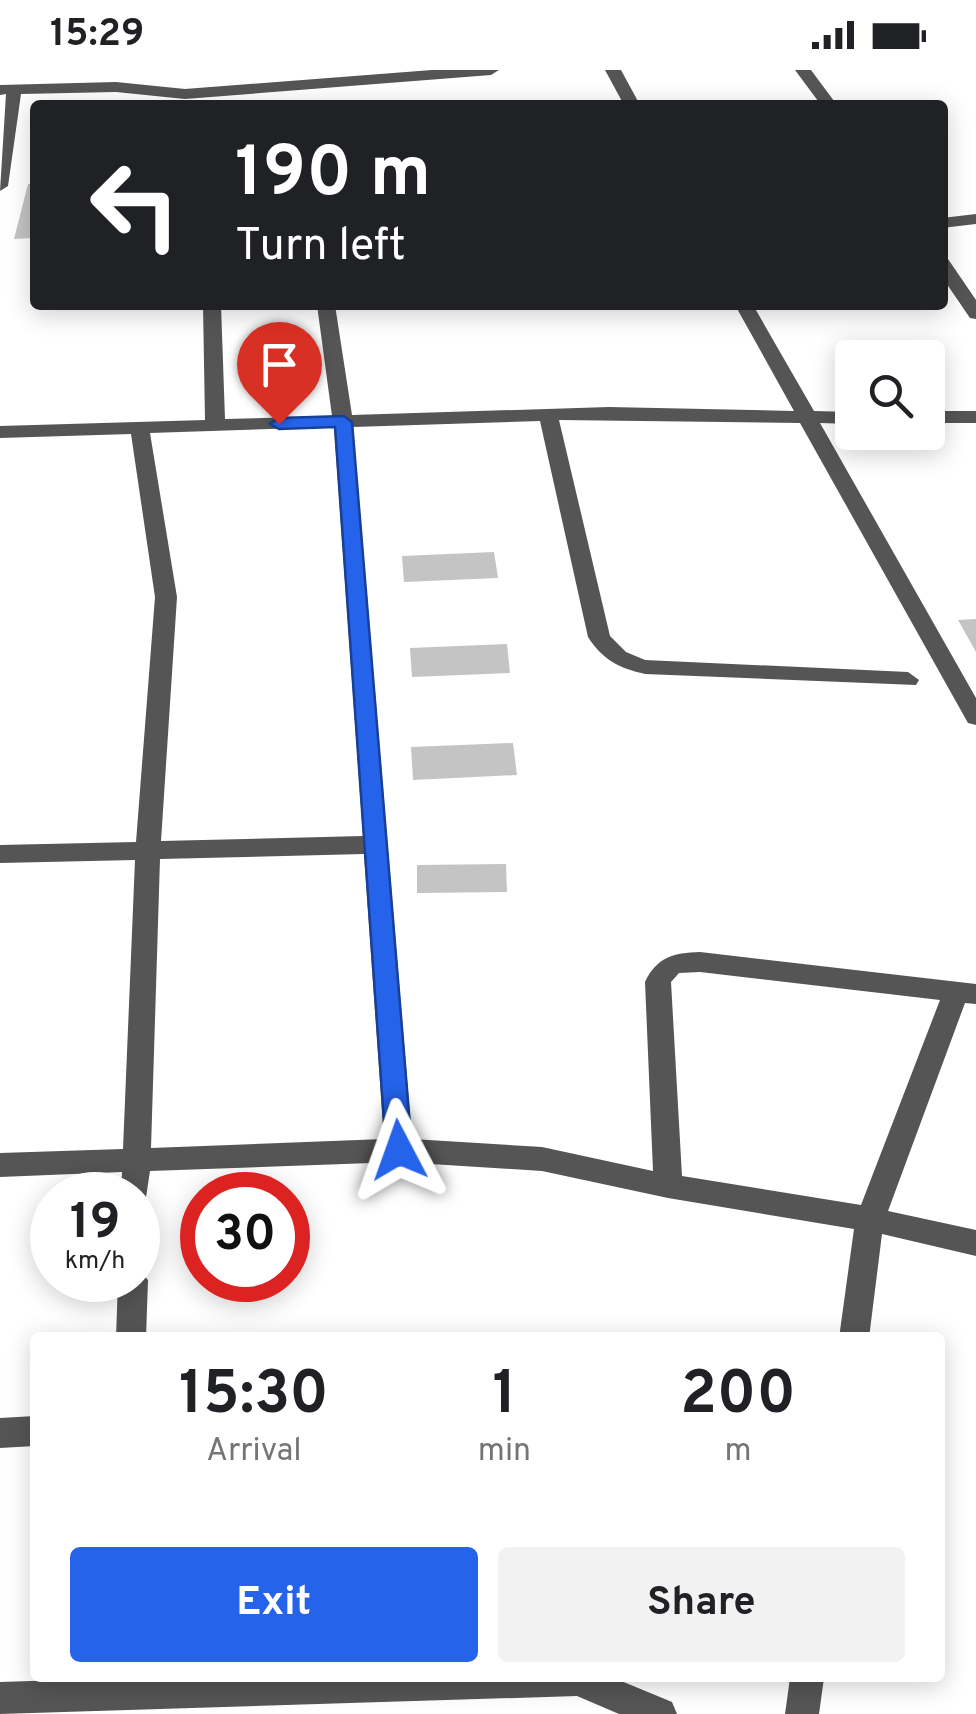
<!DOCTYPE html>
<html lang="en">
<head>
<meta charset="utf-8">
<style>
  body { margin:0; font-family:Overpass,sans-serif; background:#f2f2f2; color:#202124; height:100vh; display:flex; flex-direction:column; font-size:38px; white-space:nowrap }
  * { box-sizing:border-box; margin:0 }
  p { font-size:32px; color:#757577 }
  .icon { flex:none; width:55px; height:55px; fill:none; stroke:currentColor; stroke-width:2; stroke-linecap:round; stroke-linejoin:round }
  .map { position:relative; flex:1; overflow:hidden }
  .details { position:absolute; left:30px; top:1262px; width:915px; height:350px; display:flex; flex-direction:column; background:#fff; border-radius:10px; box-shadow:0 5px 25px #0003 }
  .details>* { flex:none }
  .hud { position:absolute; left:30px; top:30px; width:918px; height:210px; border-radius:10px; box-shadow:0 5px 25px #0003; background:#202124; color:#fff; overflow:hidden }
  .controls { position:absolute; left:835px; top:270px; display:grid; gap:20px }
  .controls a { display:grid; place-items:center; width:110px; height:110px; border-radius:10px; background:#fff; box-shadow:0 5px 25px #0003; font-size:50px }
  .speed { position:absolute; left:30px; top:1102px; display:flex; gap:20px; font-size:50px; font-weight:700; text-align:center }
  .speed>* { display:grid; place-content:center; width:130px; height:130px; border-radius:50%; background:#fff; box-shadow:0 5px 25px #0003; line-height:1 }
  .speed small { font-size:25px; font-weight:400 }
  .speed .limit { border:15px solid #d22; background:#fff; color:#111 }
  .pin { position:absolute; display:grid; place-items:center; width:85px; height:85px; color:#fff; margin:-102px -42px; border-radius:50% 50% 50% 0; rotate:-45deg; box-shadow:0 0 10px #0007 }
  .pin .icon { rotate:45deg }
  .me { position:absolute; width:110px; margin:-55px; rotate:356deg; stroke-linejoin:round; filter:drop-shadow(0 0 8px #0008) }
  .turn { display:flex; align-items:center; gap:35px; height:210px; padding:0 40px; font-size:45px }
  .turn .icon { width:130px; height:130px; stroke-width:2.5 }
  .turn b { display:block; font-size:70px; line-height:85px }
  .eta { display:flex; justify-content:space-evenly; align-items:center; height:170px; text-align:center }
  .eta b { font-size:60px; font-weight:700; line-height:70px }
  .cta { display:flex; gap:20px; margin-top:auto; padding:20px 40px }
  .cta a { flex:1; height:115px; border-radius:10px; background:#2563eb; color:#fff; font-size:40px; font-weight:700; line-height:115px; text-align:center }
  .cta a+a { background:#f2f2f2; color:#202124 }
  .status { display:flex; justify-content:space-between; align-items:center; height:70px; padding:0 50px; background:#fff; direction:ltr }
  .status svg { height:28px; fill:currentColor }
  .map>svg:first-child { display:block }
  .building { fill:#c4c4c4 }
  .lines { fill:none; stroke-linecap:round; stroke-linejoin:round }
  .minor { fill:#555; fill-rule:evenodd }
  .route { fill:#2563eb; stroke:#184099; stroke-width:2.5 }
</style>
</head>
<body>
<div class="status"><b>15:29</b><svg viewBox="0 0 49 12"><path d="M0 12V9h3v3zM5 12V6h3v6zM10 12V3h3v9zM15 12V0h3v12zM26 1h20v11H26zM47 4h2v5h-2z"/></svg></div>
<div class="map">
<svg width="976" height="1644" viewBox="0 0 976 1644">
  <rect width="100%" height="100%" fill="#fff"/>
  <!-- building -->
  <path class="building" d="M28 114H35V168L14 169Z
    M494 482 498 508 404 512 402 486Z
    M976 549V582L958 550Z
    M507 574 510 603 412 607 410 578Z
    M513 673 517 705 413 710 411 677Z
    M506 794 507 822 417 823V795Z"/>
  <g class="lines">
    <!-- minor -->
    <path class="minor" d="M432 0H499L491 5 185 29 116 22 21 24 8 116 0 121 6 24 0 25V15L116 12 185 19Z
      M605 0H621L640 35H624Z
      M795 0H811L837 35H821Z
      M976 144V154L942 158V148Z
      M942 188 948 189 976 230V249L970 248 942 207Z
      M203 235H221L225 349 332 346 317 235H335L352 345 609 337 794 341 735 235H753L814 341 852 342V354L820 353 976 628V655L968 653 800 353 559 350 610 566 626 582 645 590 908 602 919 610 916 615 645 604C619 598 603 590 588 567L540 351 353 357 412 1069 542 1077 653 1101 645 912C657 887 673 883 700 882L976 914V934L965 933 888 1141 976 1160V1186L882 1164 869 1268H839L854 1159 668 1128 542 1101 399 1092 150 1101 145 1134 138 1136V1125H121L122 1102 0 1107V1083L123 1079 135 790 0 793V775L136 772 155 527 131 364 0 368V356L205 350ZM334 357 363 766 161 771 177 527 150 363ZM364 784 384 1069 151 1078 160 789ZM700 902 940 930 861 1135 682 1106 671 912 679 903Z
      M928 341H976V353H928Z
      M138 1199 148 1210 146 1268H116L118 1210H138Z
      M35 1346V1376L0 1378V1348Z
      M126 1608H614L672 1632 677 1644H619L577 1626 0 1644V1612Z
      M790 1608H824L819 1644H785Z"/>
  </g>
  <!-- route -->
  <path class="route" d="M344 346 352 352 412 1080 408 1088 399 1091 390 1088 386 1080 335 357 279 359 270 354 279 348Z"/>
</svg>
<div class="controls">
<a><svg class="icon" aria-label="search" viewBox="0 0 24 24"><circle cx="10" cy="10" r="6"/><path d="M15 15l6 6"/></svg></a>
</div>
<div class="speed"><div>19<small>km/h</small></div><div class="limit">30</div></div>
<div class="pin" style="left:279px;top:354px;background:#d93025"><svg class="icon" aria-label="arrive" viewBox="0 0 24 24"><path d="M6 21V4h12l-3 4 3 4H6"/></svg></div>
<svg class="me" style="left:399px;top:1080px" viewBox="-20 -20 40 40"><path d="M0-17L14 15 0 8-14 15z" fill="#2563eb" stroke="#fff" stroke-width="4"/></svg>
<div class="hud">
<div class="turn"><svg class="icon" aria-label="left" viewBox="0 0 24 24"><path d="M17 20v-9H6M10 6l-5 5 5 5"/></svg><div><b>190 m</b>Turn left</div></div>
</div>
<section class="details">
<div class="eta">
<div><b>15:30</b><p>Arrival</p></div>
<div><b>1</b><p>min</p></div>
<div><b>200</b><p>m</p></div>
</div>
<div class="cta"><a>Exit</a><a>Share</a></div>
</section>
</div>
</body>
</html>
